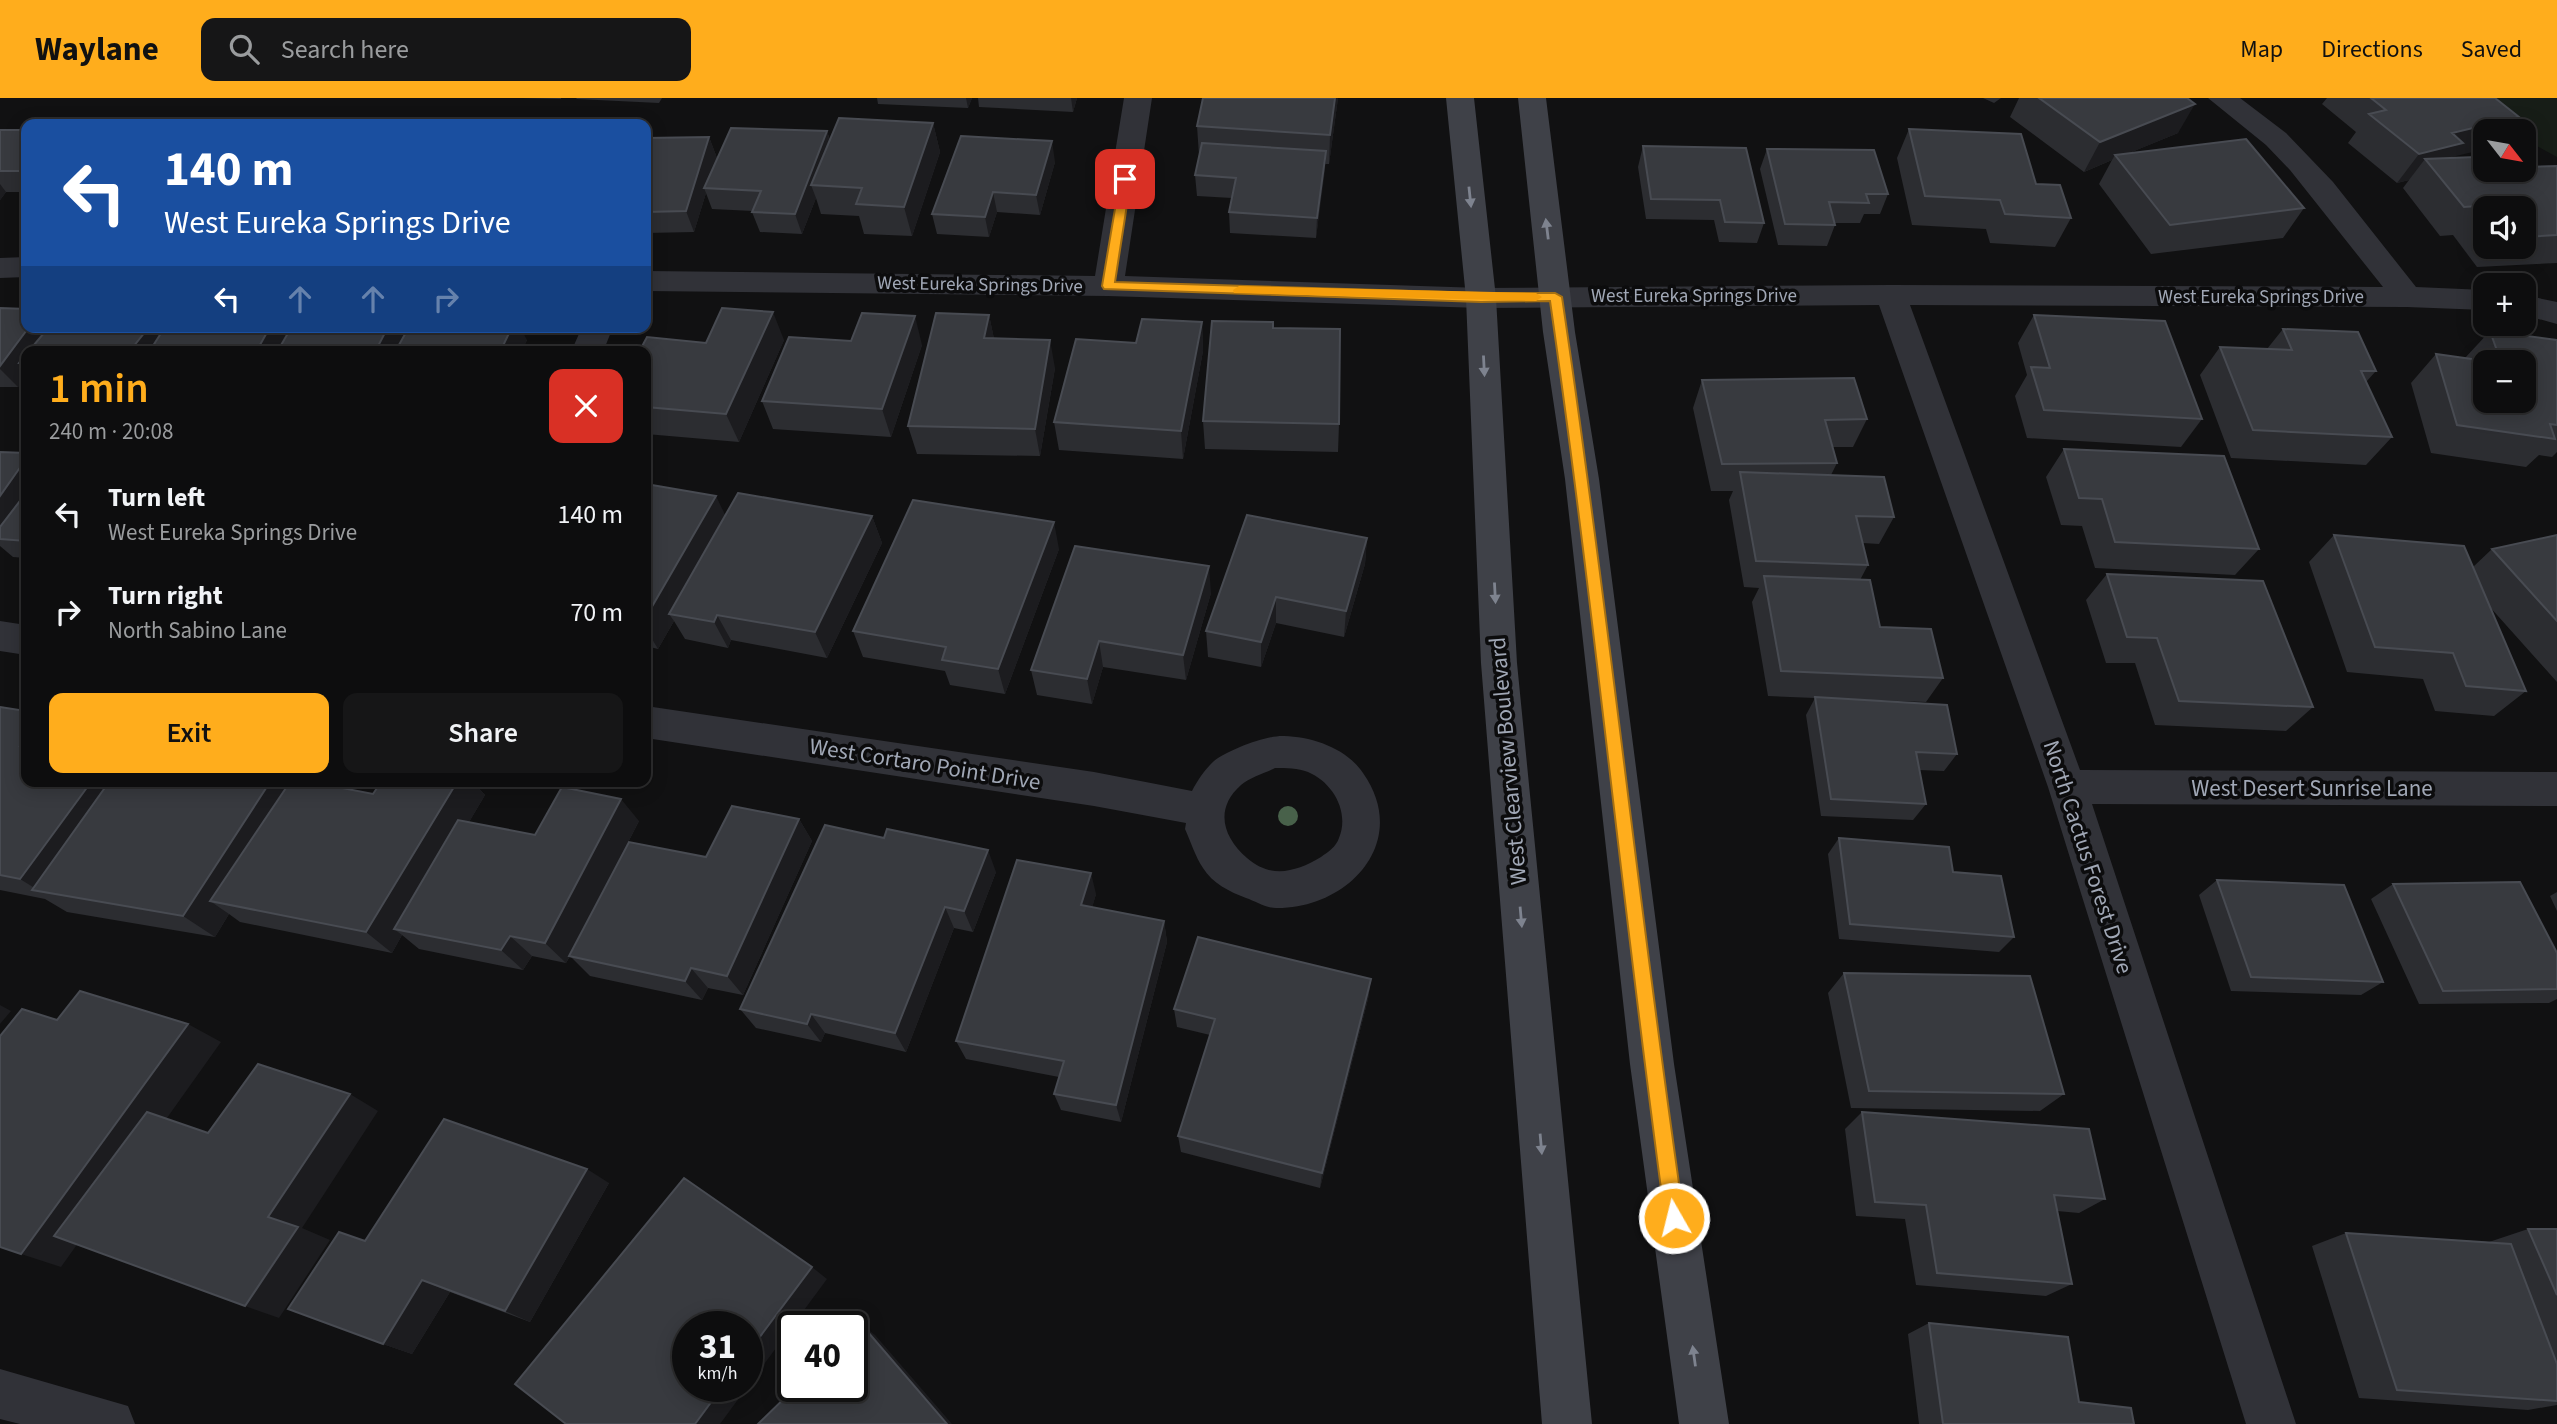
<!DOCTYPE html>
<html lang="en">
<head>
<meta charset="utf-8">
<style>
  body { margin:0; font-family:"Source Sans 3",sans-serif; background:#161617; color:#f1f3f6; height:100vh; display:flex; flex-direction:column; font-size:26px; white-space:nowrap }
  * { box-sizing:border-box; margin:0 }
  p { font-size:23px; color:#9a9c9e }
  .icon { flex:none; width:38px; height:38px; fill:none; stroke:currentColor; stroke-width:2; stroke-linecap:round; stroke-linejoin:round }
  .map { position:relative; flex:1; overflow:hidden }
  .panel { position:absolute; left:21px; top:248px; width:630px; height:441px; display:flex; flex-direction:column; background:#0d0d0e; border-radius:14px; box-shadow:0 4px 18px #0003,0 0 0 2px #2d2d2e }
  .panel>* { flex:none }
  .hud { position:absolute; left:21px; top:21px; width:630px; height:214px; border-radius:14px; box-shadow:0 4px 18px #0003,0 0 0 2px #2d2d2e; background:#1a4fa0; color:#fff; overflow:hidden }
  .needle { width:46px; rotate:121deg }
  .tools { position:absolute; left:2473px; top:21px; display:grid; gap:14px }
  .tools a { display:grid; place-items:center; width:63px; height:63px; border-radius:14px; background:#0d0d0e; box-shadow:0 4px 18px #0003,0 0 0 2px #2d2d2e; font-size:35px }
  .speed { position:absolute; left:672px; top:1213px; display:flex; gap:14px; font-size:35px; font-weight:700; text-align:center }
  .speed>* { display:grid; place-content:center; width:91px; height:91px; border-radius:50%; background:#0d0d0e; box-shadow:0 4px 18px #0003,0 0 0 2px #2d2d2e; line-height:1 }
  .speed small { font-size:18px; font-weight:400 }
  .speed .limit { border:4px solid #111; border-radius:10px; background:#fff; color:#111 }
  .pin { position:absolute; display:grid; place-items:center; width:60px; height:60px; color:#fff; margin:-30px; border-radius:14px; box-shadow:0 4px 10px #0006 }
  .me { position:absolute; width:77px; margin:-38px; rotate:352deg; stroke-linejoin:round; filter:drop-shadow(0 0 5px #0008) }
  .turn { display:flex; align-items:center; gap:24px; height:147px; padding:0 28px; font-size:32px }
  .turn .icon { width:91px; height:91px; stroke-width:2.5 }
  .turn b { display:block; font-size:49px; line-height:60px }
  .lanes { display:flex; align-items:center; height:66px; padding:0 28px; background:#0003; justify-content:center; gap:35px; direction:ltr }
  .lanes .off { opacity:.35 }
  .round { display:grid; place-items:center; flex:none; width:74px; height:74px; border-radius:14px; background:#161617 }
  .head { display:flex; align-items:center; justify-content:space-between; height:119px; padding:0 28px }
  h1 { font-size:42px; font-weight:600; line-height:52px; color:#ffad1c }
  .action { display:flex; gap:14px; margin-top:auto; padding:14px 28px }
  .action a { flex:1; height:80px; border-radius:14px; background:#ffad1c; color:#111; font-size:28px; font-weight:600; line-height:80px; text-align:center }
  .action a+a { background:#161617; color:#f1f3f6 }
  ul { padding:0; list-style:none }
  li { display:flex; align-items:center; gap:21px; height:98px; padding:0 28px }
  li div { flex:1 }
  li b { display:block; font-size:26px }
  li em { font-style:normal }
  header { display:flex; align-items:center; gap:42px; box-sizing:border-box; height:98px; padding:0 35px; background:#ffad1c; color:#111 }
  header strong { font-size:33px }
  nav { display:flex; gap:38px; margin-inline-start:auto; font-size:24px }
  .search { width:490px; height:63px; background:#161617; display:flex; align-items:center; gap:18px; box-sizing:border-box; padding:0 24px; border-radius:14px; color:#9a9c9e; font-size:26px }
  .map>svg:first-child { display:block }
  .green { fill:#171d17 }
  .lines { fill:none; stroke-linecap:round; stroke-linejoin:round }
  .street { fill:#313238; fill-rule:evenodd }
  .secondary { fill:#3f4148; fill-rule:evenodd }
  .tree { fill:#48614a }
  .wall { fill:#2c2d31; fill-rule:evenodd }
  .shaded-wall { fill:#1c1c1f }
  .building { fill:#383a3f; stroke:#484b52; stroke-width:2 }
  .oneway { fill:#7e838f }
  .route { fill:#ffad1c; stroke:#a67012; stroke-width:2 }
  .slow { fill:#f59e0b }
  .labels { text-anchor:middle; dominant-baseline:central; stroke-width:7; stroke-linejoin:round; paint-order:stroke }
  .far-street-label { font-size:19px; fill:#a0a7b5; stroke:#0c0c0d }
  .street-label { font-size:23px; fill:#a0a7b5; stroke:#0c0c0d }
</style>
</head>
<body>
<header>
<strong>Waylane</strong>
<div class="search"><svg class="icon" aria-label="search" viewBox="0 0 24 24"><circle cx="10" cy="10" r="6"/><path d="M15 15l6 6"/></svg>Search here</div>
<nav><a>Map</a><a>Directions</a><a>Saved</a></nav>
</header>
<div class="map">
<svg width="2557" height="1326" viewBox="0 0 2557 1326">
  <rect width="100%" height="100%" fill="#111112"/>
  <!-- green -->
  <path class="green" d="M2465 0H2557V59L2524 41V33H2513Z"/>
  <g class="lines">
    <!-- street -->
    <path class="street" d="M1124 0H1152L1125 178 1481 190 1891 187 2383 189 2290 72 2266 47 2208 0H2240L2286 35 2333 84 2416 189 2485 192V212L2407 209 1910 207 2080 672 2557 674V708L2092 706 2296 1326H2246L2048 689 1879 207 1481 210 1108 198 646 193V173L1095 178Z
      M26 159V179L0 180V160Z
      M2524 197 2557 204V226L2524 217Z
      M582 229H613L603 254H571Z
      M0 523 26 527V557L0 553Z
      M646 608 1094 674 1192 693C1197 683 1206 670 1214 663 1228 652 1267 637 1284 638 1313 639 1346 650 1363 675 1411 743 1349 811 1276 810 1266 810 1255 803 1246 800 1230 794 1212 785 1203 770 1195 758 1191 744 1185 731L1186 725 1094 708 646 640ZM1275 670C1286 670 1298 670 1308 674 1332 684 1350 713 1339 740 1336 749 1328 754 1321 759 1296 774 1271 781 1247 760 1223 739 1214 711 1241 687 1250 679 1265 675 1275 670Z
      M0 1271 128 1308 135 1326H20L0 1321Z"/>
    <!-- secondary -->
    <path class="secondary" d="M1446 0H1474L1496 200 1517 565 1592 1326H1542L1481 565 1466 200Z
      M1518 0H1546L1575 234 1599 381 1674 966 1729 1326H1679L1630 966 1565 381 1543 234Z"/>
  </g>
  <!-- trees -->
  <circle class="tree" cx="1288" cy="718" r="10"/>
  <!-- wall -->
  <path class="wall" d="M521 0H561V1Z
    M576 0H662L659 5 577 1Z
    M877 0H972L968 10 878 6Z
    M978 0H1077L1073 14 979 9Z
    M1338 0 1329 66H1325L1316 140 1230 135 1229 114 1232 100 1197 98 1195 77 1200 57H1199L1197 28Z
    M1983 0H2001L1994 5Z
    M2019 0H2187L2178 35 2129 55 2304 110 2283 140 2151 156 2099 86 2112 62 2084 74 2010 19Z
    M2327 0H2495L2451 60 2485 72 2557 68V165L2477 169 2453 137 2440 138 2403 90 2409 82 2397 85 2348 45 2356 34 2322 6ZM2485 110H2524V149H2485Z
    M933 25 940 54 912 138 864 136 859 118 821 116 816 100 802 136 760 134 752 114 753 113 712 111 706 95 694 134 646 135V40L709 39 717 60 827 33 830 42Z
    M1909 31 2036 86 2071 120 2055 149 1990 145 1986 131 1912 127 1897 60Z
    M0 32H26V94H6L0 102Z
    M1643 48 1764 125 1757 145 1719 144 1714 122 1646 121 1638 69Z
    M1767 51 1888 96 1880 116H1864L1860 125H1834L1835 127 1827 148 1778 147 1760 71Z
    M1055 64 1040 117 997 114 989 139 937 136 932 116Z
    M0 210 26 229H285L289 234 341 231 342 229H404L406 233 527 242 521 254H26V279L18 289H0Z
    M989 217 994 241 1055 270 1040 358 917 356 908 328Z
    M2034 217 2202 321 2181 349 2027 340 2015 298 2027 277 2018 245Z
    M1202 224 1203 253 1183 361 1059 352 1054 324 1136 245Z
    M1273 230 1339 326 1338 354 1205 351 1203 323Z
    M2283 231 2376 273 2366 284 2392 339 2366 367 2231 360 2200 277 2220 249 2267 251Z
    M2490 233 2557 242V354L2552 359 2539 357 2526 369 2431 355 2411 285 2436 256 2465 260ZM2485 264H2524L2485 303Z
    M784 242 739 344 646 336V254L706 245Z
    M851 243 922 247 891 339 773 331 762 303Z
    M1702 282 1867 321 1853 349H1833L1837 365 1831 377 1894 419 1879 446 1863 445 1868 467 1860 482 1880 529 1943 580 1926 604 1843 601 1957 656 1944 673 1919 672 1926 706 1913 722 1821 718 1806 617 1815 600 1768 598 1752 504 1759 490 1744 489 1729 402 1733 393H1711L1693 310Z
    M2064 351 2259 451 2235 477 2095 470 2082 428 2061 427 2046 379Z
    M0 354 26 355V460L13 459 0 448Z
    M646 386 725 417 872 418 882 445 827 560 731 542 728 550 685 541 674 523 658 551 646 548Z
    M2334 437 2473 469 2492 451 2557 437V584L2489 508 2526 593 2494 618 2435 613 2423 581 2347 574 2309 464Z
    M1367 440 1365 466 1344 539 1276 525 1261 569 1208 559 1206 533Z
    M1059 451 1005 596 950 587 945 573 863 559 853 533Z
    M2107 476 2313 609 2286 633 2155 627 2135 565H2106L2086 502Z
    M1211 495 1186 582 1103 569 1092 606 1037 597 1031 572Z
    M0 609 26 684H288L289 685 373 696 381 684H473L485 697 469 724 535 737 639 723 575 848 706 759 799 721 812 743 743 897 708 890 702 902 590 878 570 858 566 865 532 858 523 872 419 851 402 837 392 855 240 824 229 816 215 839 67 814 45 801 0 792Z
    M1839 740 1953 774 2014 839 1999 854 1839 841 1828 756Z
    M996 774 973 834 954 830 906 954 825 935 821 944 756 930 740 911Z
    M2217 782 2383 884 2361 897 2231 893 2199 797Z
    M2393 786 2557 855V901L2549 905 2419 906 2371 801Z
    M2557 794V813L2550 798Z
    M1096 796 1092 809 1164 823 1167 844 1121 1024 1061 1012 1054 996 1059 979 966 961 956 943Z
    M1844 875 2064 996 2040 1013 1851 1010 1828 895Z
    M1371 881 1368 901 1320 1090 1181 1054 1178 1038 1210 937 1177 929 1174 911Z
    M1862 1014 2105 1101 2079 1115 2057 1113 2072 1186 2046 1198 1916 1187 1905 1121 1856 1118 1845 1031Z
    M609 1085 530 1224 450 1194 412 1256 383 1246 365 1143Z
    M2528 1131H2557V1307L2528 1312 2359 1300 2312 1148 2346 1135 2489 1144Z
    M1929 1225 2079 1304 2134 1326H1919L1908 1236Z"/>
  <!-- shaded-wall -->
  <path class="shaded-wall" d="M966 0H972L968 10Z
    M1071 0H1077L1073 14Z
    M1335 0H1338L1329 66 1330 37Z
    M2195 6 2178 35 2117 60 2115 57 2112 62 2084 74 2100 44Z
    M2519 19 2508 33H2485V51L2452 59 2440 74 2425 61 2409 82 2397 85 2419 56 2452 35Z
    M933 25 940 54 912 138 904 109Z
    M827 33 833 54 811 87 816 100 802 136 795 116Z
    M709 39 717 60 704 90 706 95 694 134 686 113Z
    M1052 43 1055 64 1040 117 1036 97Z
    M1326 53 1325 73 1316 140 1317 120Z
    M0 86 6 94 0 102Z
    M993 94 997 114 989 139 985 119Z
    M773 214 784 242 739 344 726 316Z
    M989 217 995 245 984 240Z
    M915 218 922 247 891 339 882 311Z
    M1202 224 1203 253 1183 361 1181 333Z
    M29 229H59L44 254H26V266L19 265 26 273V279L18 289 0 271V268Z
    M149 229H165L162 254H129Z
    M270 229H285L292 238 283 254H256Z
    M388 229H404L409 237 399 254H375Z
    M512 229H520L527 242 521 254H500Z
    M1050 242 1055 270 1040 358 1035 331Z
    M26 361V410L0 441V398Z
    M716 398 729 425 669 516 674 523 658 551 646 531V519Z
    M872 418 882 445 827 560 815 534Z
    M1054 424 1059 451 1005 596 998 571Z
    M1367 440 1365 466 1344 539 1346 513Z
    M1209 468 1211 495 1186 582 1183 557Z
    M1276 499V525L1261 569V544Z
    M717 517 731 542 728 550 714 524Z
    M1099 543 1103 569 1092 606 1087 581Z
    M26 639V652L20 648Z
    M91 684H135L41 794 20 781Z
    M270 684H288L303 697 210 803 229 816 215 839 183 818Z
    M457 684H473L485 697 405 833 394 831 402 837 392 855 366 834Z
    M621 701 639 723 566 865 545 845Z
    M799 721 812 743 743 897 727 878Z
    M988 752 996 774 973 834 964 813Z
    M1091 775 1096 796 1087 828 1081 807Z
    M945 809 954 830 906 954 895 935Z
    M1164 823 1167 844 1121 1024 1116 1007Z
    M510 838 532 858 523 872 501 852Z
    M691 870 708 890 702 902 685 883Z
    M1371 881 1368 901 1320 1090 1322 1075Z
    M0 907 11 913 0 926Z
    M811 916 825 935 821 944 807 926Z
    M188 926 221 944 61 1169 21 1156Z
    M350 996 378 1013 302 1130 330 1142 279 1220 245 1208 268 1119Z
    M587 1071 609 1085 530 1224 505 1213Z
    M812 1169 827 1181 720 1326H695L723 1288H747V1256Z
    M422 1182 450 1194 412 1256 383 1246Z
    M861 1226 875 1237 952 1326H947Z"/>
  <!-- building -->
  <path class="building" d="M1203 0H1335L1330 37 1197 28Z
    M2039 0H2187L2195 6 2100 44Z
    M2371 0H2495L2519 19 2452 35 2463 45 2419 56 2369 16 2386 12Z
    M839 20 933 25 904 109 856 106 862 90 811 87Z
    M91 21 187 25 186 26H87Z
    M201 23 289 25 288 26H198Z
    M731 30 827 33 795 116 752 114 761 93 704 90Z
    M1909 31 2021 36 2036 86 2060 87 2071 120 2005 116 2000 102 1925 98Z
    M0 32H26V73H0Z
    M961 38 1052 43 1036 97 993 94 985 119 932 116Z
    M709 39 686 113 646 114V40Z
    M2246 41 2304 110 2170 127 2115 57Z
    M1202 45 1326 53 1317 120 1229 114 1236 80 1195 77Z
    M1643 48 1746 50 1764 125 1725 124 1720 102 1651 101Z
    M1767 51 1874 52 1888 96H1866L1869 105 1829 104 1835 127 1785 126Z
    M2476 59 2485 69V72H2524V69L2557 68V137L2524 139V110H2485V118L2477 108 2464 109 2425 61Z
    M0 210 26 211V229H29L0 268Z
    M722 210 773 214 726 316 646 309V254H639L647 239 706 245Z
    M862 215 915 218 882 311 762 303 789 239 851 243Z
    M936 215 989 217 984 240 1050 242 1035 331 908 328Z
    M2034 217 2165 223 2202 321 2044 312 2031 269 2050 270Z
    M1142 221 1202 224 1181 333 1054 324 1076 241 1136 245Z
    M1212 223 1273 224V230L1340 231 1339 326 1203 323Z
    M49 229H149L129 254H28Z
    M165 229H270L256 254H149Z
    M342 229H388L375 254H277L291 230 341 231Z
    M409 229H512L500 254H395Z
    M2283 231 2358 234 2376 273H2361L2392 339 2253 332 2220 249 2292 252Z
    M2490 233 2557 242V327L2550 326 2555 341 2457 327 2436 256 2493 264H2485V303H2524V264H2501Z
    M26 256V266L19 265Z
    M1854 280 1867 321 1825 322 1837 365 1722 366 1702 282Z
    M2064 351 2224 358 2259 451 2115 444 2102 401 2079 400Z
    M0 354 26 355V361L0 398Z
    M1740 374 1884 379 1894 419 1856 418 1868 467 1756 463Z
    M646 386 716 398 646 519Z
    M26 395V443L0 441V429Z
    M738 395 872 418 815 534 717 517 714 524 669 516Z
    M913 402 1054 424 998 571 942 562 946 549 853 533Z
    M1247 417 1367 440 1346 513 1276 499 1261 544 1206 533Z
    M2334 437 2464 448 2526 593 2466 588 2453 555 2375 549Z
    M2557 437V523L2492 451Z
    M1075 448 1209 468 1183 557 1099 543 1087 581 1031 572Z
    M2107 476 2263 483 2313 609 2179 603 2157 540 2127 539Z
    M1764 478 1870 482 1880 529 1931 531 1943 580 1781 573Z
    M1815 599 1947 607 1957 656 1916 654 1926 706 1831 701Z
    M0 609 26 613V639L20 648 26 649V684H91L20 781 0 777Z
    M109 684H270L183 818 32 792Z
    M290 684H311L373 696 381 684H457L366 834 210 803Z
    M562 689 621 701 545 845 510 838 501 852 394 831 458 722 535 737Z
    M732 708 799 721 727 878 691 870 685 883 569 858 629 744 706 759Z
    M825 727 884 740 887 731 988 752 964 813 945 809 895 935 811 916 807 926 740 911Z
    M1839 740 1949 749 1953 774 2001 778 2014 839 1850 826Z
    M1017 762 1091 775 1081 807 1164 823 1116 1007 1054 996 1064 963 956 943Z
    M2217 782 2344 787 2383 884 2251 879Z
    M2520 784 2557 855V891L2443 893 2393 786Z
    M1198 839 1371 881 1322 1075 1178 1038 1215 921 1174 911Z
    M1844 875 2030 878 2064 996 1869 993Z
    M80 893 188 926 21 1156 0 1149V938L22 911 57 922Z
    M258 966 350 996 268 1119 298 1129 245 1208 54 1138 147 1014 208 1035Z
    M1862 1014 2089 1031 2105 1101 2054 1097 2072 1186 1937 1175 1926 1107 1875 1104Z
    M444 1021 587 1071 505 1213 422 1182 383 1246 288 1211 339 1134 365 1143Z
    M684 1080 812 1169 747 1256V1228H688V1288H723L695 1326H566L515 1286Z
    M2528 1131H2557V1197Z
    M2346 1135 2511 1146 2557 1266V1303L2397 1292Z
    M1929 1225 2068 1239 2079 1304 2131 1310 2134 1326H1943Z
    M861 1226 947 1326H758L797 1288H852V1235Z"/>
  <!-- one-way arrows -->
  <defs><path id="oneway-solid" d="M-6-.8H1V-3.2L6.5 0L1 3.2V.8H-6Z" transform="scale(1.75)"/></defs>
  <g class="oneway">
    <use href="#oneway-solid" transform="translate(1470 99) rotate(84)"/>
    <use href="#oneway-solid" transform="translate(1547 131) rotate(-97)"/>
    <use href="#oneway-solid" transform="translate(1484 268) rotate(87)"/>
    <use href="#oneway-solid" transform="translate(1495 495) rotate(87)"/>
    <use href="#oneway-solid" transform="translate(1521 819) rotate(85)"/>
    <use href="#oneway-solid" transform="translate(1541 1046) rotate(85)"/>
    <use href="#oneway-solid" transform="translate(1694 1258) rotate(-98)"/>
  </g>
  <!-- route -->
  <path class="route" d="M1125 77 1131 81 1115 184 1481 195H1555L1562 199C1608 505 1639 813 1684 1120L1681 1127 1674 1130 1668 1127 1665 1120C1623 815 1594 508 1550 203L1481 204 1104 191 1102 188 1120 81Z"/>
  <!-- slow -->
  <path class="slow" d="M1239 188 1536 195 1542 199 1536 203 1234 195 1233 192Z"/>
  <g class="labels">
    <!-- far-street labels -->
    <g class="far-street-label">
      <text transform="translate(980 187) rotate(1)">West Eureka Springs Drive</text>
      <text x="1694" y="198">West Eureka Springs Drive</text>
      <text x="2261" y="199">West Eureka Springs Drive</text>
    </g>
    <!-- street labels -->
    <g class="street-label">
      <text transform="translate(1508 663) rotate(-95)">West Clearview Boulevard</text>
      <text transform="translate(925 666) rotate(9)">West Cortaro Point Drive</text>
      <text x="2312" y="690">West Desert Sunrise Lane</text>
      <text transform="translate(2088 759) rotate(72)">North Cactus Forest Drive</text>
    </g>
  </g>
</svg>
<div class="tools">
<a><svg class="needle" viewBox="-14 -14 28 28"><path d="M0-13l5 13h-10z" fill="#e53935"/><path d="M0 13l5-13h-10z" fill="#9a9c9e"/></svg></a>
<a><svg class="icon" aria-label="sound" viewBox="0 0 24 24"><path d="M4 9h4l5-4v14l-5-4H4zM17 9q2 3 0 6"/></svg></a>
<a>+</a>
<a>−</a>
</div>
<div class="speed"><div>31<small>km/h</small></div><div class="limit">40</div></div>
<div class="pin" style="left:1125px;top:81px;background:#d93025"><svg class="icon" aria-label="arrive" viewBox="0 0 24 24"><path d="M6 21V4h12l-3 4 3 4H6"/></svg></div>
<svg class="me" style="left:1674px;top:1120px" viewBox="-20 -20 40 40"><circle r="17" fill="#ffad1c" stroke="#fff" stroke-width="3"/><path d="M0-11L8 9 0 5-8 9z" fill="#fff"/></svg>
<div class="hud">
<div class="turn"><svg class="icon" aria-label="left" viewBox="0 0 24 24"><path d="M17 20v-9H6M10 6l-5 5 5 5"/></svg><div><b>140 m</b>West Eureka Springs Drive</div></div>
<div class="lanes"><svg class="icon" aria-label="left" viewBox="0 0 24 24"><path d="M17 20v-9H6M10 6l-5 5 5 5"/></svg><svg class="icon off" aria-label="ahead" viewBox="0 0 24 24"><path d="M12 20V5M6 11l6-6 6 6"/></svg><svg class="icon off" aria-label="ahead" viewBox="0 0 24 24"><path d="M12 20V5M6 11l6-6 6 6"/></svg><svg class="icon off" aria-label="right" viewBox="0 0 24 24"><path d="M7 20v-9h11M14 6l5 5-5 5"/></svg></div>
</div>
<section class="panel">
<div class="head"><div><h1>1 min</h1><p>240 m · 20:08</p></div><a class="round" style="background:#d93025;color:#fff"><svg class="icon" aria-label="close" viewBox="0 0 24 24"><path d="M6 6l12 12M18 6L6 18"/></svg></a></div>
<ul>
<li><svg class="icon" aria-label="left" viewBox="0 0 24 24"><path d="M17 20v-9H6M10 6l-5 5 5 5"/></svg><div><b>Turn left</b><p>West Eureka Springs Drive</p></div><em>140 m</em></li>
<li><svg class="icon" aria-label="right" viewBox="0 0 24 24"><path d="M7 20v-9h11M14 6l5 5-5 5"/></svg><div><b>Turn right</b><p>North Sabino Lane</p></div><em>70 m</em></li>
</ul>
<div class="action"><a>Exit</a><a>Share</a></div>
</section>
</div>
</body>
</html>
